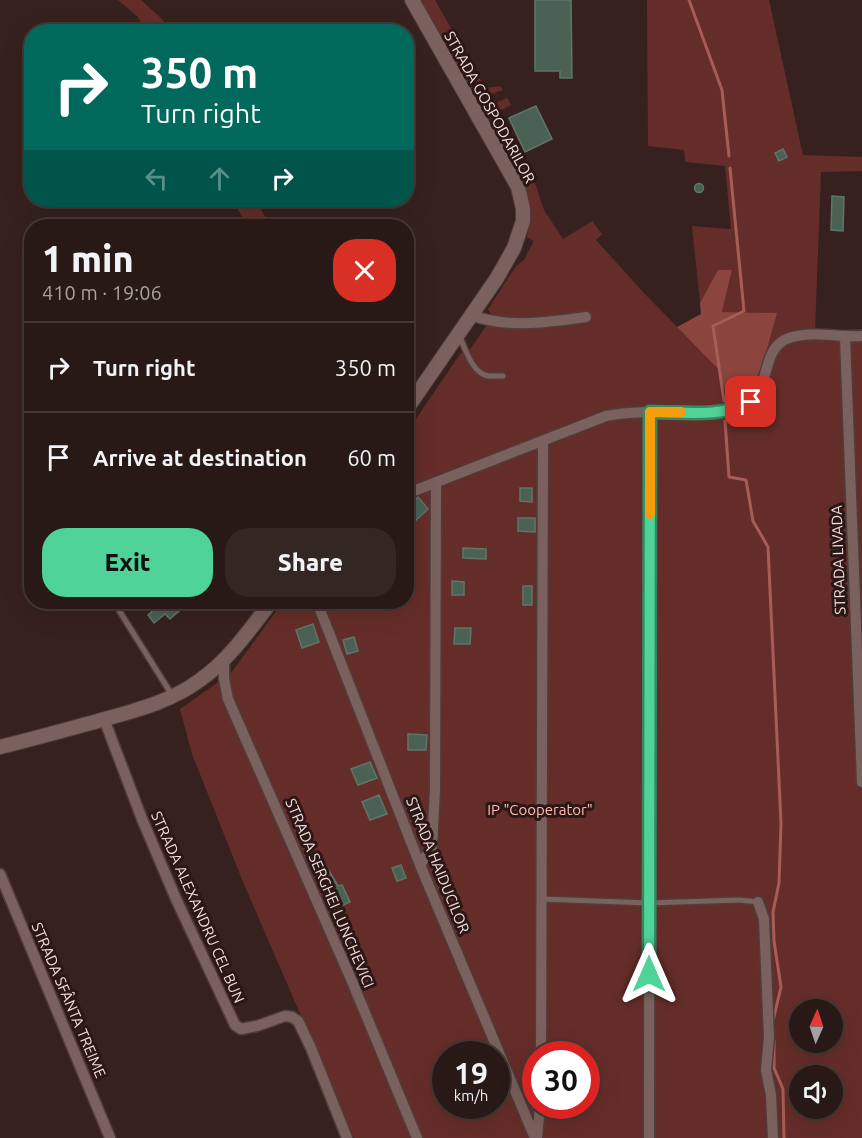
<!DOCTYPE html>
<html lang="en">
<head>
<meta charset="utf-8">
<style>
  body { margin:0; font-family:Ubuntu,sans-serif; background:#342623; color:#f1f3f6; height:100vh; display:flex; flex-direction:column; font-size:22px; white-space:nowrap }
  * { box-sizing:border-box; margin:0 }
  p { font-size:20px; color:#a5a0a1 }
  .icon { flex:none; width:33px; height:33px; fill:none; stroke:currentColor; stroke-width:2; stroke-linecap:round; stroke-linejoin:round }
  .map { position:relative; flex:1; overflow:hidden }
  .side { position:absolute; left:24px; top:219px; width:390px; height:390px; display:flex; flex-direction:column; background:#281916; border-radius:24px; box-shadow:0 6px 24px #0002,0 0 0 2px #443835 }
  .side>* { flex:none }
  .top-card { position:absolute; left:24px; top:24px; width:390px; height:183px; border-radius:24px; box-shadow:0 6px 24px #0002,0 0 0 2px #443835; background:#00695c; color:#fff; overflow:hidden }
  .needle { width:39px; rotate:3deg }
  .tools { position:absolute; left:789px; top:999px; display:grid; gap:12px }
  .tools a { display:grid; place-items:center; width:54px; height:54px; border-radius:50%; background:#281916; box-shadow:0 6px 24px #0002,0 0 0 2px #443835; font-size:30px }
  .speed { position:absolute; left:432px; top:1041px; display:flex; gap:12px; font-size:30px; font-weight:700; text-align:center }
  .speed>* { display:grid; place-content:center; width:78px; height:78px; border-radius:50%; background:#281916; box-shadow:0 6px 24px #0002,0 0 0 2px #443835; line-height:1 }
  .speed small { font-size:15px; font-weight:400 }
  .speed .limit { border:9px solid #d22; background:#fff; color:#111 }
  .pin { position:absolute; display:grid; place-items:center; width:51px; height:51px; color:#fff; margin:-26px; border-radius:12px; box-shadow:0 3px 9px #0006 }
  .me { position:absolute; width:66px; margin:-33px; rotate:0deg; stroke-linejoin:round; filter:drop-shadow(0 0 4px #0008) }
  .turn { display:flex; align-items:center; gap:21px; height:126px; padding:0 18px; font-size:27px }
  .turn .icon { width:78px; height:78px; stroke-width:2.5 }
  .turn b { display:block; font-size:42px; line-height:51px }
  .lanes { display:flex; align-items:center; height:57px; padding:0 18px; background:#0003; justify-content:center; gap:30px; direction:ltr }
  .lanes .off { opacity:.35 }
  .round { display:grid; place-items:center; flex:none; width:63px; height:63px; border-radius:24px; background:#342623 }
  .headline { display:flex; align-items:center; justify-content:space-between; height:102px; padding:0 18px }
  h1 { font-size:36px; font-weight:800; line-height:45px }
  .button { display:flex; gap:12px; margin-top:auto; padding:12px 18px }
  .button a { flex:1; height:69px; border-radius:24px; background:#50d398; color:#111; font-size:24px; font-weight:800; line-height:69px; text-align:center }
  .button a+a { background:#342623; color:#f1f3f6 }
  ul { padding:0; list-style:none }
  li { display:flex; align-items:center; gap:18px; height:90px; padding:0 18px; border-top:2px solid #443835 }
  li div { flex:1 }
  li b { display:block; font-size:22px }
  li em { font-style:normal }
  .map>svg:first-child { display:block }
  .green { fill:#652d29; fill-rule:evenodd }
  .forest { fill:#8b453e }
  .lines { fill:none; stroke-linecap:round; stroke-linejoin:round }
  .stream { stroke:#a75d56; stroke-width:3 }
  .building { fill:#4a6154; stroke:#5e7568; stroke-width:1.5 }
  .lane-casing { stroke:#4f3d3b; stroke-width:8 }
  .street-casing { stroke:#4f3d3b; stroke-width:13 }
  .secondary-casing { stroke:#4f3d3b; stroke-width:16 }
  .lane { stroke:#7b615d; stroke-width:5 }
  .street { stroke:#7b615d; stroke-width:10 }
  .secondary { stroke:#7b615d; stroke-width:14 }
  .route-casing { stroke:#348963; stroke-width:15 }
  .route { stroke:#50d398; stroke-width:10 }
  .slow { stroke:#f59e0b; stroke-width:10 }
  .labels { text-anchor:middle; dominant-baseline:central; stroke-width:6; stroke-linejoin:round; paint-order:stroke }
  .street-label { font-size:15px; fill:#efdfdd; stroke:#2c1715 }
  .park-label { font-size:15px; fill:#febdb5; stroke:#2c1715 }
</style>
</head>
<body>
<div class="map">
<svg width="862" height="1138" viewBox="0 0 862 1138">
  <rect width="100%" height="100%" fill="#36211e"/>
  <!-- green -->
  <path class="green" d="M118 0H141L162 19 169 31H146L138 17Z
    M420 0H435L485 88 500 86 503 90C489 95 483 98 471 89Z
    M647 0H769L803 155 862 157V171L821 172 815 331 862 329V1138H354L243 882 192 754 180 709 231 673 283 602H406L407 432 460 354 471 348 486 326H489L492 316 488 309 516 266 524 260 534 241 527 237C532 207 530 196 516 168L528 162 544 210 563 239 592 221 602 234 596 240 643 292 720 371 728 405 776 313 722 312 732 270 718 271 700 303 692 226 731 229 725 166 685 162 684 150 648 146ZM800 1010H832V1042H800ZM446 1054H496V1106H446ZM536 1054H586V1106H536ZM800 1076H832V1108H800Z
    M507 98 511 105 494 114 490 106Z
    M233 200H255L271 226H247Z"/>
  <!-- forest -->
  <path class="forest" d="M718 270H732L722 312 777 313 755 392 728 405 720 371 677 327 701 314 700 303Z"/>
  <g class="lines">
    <!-- stream -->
    <path class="stream" d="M689 0 722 90 729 156
      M724 401 713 326 744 311 730 168
      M725 421 729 477 746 480 753 521 768 547 781 823 779 883 773 912 774 941 781 987 773 1021
      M774 1040V1068L783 1089 784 1138"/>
  </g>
  <!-- building -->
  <path class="building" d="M535 0H571L572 78H560V71H535Z
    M536 106 552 139 525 152 509 118Z
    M783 149 787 157 779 161 775 153Z
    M694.5 188a4.5 4.5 0 1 1 9 0a4.5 4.5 0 1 1-9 0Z
    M832 196 844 197 843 231 831 230Z
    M520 488H532V502L520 501Z
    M418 497 428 509 413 523 406 516V508Z
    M518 518H535V532L518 531Z
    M463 548 486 549V559L463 558Z
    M452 581 464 582V595H452Z
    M523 586H532V605H523Z
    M154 602H185L176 609 179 611 170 619 165 614 154 623 148 615 158 606Z
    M313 624 319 642 302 648 296 630Z
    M455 628H471L470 644H454Z
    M354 637 358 651 347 654 343 640Z
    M408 734 427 735 426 750H408Z
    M370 762 377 778 358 785 351 769Z
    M379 795 387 814 370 820 362 802Z
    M401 865 406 878 397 881 392 868Z
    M326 866 338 886 342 885 350 902 335 909 331 901 327 903 323 894 327 892 315 873Z"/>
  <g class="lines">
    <defs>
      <path id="lane" d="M459 335C465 348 472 373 488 376 493 376 499 376 503 376
        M120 612 172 695
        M542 899 649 903 739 900 758 902"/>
      <path id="street" d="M471 315C508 329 549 322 586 317
        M845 338 862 782
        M406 494 606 416C634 411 663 412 693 412 707 412 724 413 738 409 775 397 757 349 789 338 811 330 839 338 862 336
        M317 602 420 865 535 1138
        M224 659V679L228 699 351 979 417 1138
        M104 719 142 819 176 899 235 1025 241 1029 257 1026 285 1016 292 1017 298 1021 311 1048 347 1138
        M420 865 432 847 435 790 436 483
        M0 874 110 1138
        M758 902 764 919 769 1037 766 1070 771 1095 773 1138
        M541 1054 543 441
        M537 1138 540 1106
        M649 1138 650 412"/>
      <path id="secondary" d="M406 410 497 278 514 248 523 221V209L518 187 412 0
        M0 747C33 739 65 730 98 721 133 711 171 702 200 680 229 660 250 629 271 602"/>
    </defs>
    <!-- lane casing -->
    <use href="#lane" class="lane-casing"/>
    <!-- street casing -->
    <use href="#street" class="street-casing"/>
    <!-- secondary casing -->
    <use href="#secondary" class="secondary-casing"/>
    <!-- lane -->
    <use href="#lane" class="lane"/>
    <!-- street -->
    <use href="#street" class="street"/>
    <!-- secondary -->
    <use href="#secondary" class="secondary"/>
  </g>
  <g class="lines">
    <defs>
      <path id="route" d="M649 974 650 412C683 412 721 418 751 402"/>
    </defs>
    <!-- route casing -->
    <use href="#route" class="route-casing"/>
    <!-- route -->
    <use href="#route" class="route"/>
    <!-- slow -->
    <path class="slow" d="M650 514V412H681"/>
  </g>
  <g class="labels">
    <!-- street labels -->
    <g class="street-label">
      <text transform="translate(490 107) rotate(61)">STRADA GOSPODARILOR</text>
      <text transform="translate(838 560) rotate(-92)">STRADA LIVADA</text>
      <text transform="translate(438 865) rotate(68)">STRADA HAIDUCILOR</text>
      <text transform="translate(330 893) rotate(67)">STRADA SERGHEI LUNCHEVICI</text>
      <text transform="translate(198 907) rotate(66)">STRADA ALEXANDRU CEL BUN</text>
      <text transform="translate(69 1000) rotate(67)">STRADA SFÂNTA TREIME</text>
    </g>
    <!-- park labels -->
    <g class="park-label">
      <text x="540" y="809">IP "Cooperator"</text>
    </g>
  </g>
</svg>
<div class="tools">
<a><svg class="needle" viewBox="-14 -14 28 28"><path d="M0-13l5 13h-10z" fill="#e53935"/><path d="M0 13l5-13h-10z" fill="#a5a0a1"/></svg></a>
<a><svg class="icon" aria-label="sound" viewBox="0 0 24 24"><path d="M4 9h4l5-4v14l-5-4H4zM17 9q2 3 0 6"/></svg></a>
</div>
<div class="speed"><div>19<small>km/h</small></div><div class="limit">30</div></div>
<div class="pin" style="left:751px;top:402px;background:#d93025"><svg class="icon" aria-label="arrive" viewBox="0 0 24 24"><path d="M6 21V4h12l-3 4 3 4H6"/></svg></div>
<svg class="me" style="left:649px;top:974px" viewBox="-20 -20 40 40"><path d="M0-17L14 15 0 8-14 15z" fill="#50d398" stroke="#fff" stroke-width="4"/></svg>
<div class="top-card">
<div class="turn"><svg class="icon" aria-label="right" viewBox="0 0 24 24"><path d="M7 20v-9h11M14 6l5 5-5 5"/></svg><div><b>350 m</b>Turn right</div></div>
<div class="lanes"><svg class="icon off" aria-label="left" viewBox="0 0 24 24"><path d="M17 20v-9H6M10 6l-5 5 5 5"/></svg><svg class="icon off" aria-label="ahead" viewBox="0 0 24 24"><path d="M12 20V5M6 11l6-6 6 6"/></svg><svg class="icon" aria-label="right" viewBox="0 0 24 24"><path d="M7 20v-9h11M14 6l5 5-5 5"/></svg></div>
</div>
<section class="side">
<div class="headline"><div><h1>1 min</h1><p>410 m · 19:06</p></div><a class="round" style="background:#d93025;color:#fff"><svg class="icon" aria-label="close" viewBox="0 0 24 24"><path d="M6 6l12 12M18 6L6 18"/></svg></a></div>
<ul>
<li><svg class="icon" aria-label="right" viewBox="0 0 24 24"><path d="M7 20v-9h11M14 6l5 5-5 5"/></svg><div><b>Turn right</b></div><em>350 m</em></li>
<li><svg class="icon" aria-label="arrive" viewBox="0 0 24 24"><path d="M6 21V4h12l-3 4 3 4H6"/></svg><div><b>Arrive at destination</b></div><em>60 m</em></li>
</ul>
<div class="button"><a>Exit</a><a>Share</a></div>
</section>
</div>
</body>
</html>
